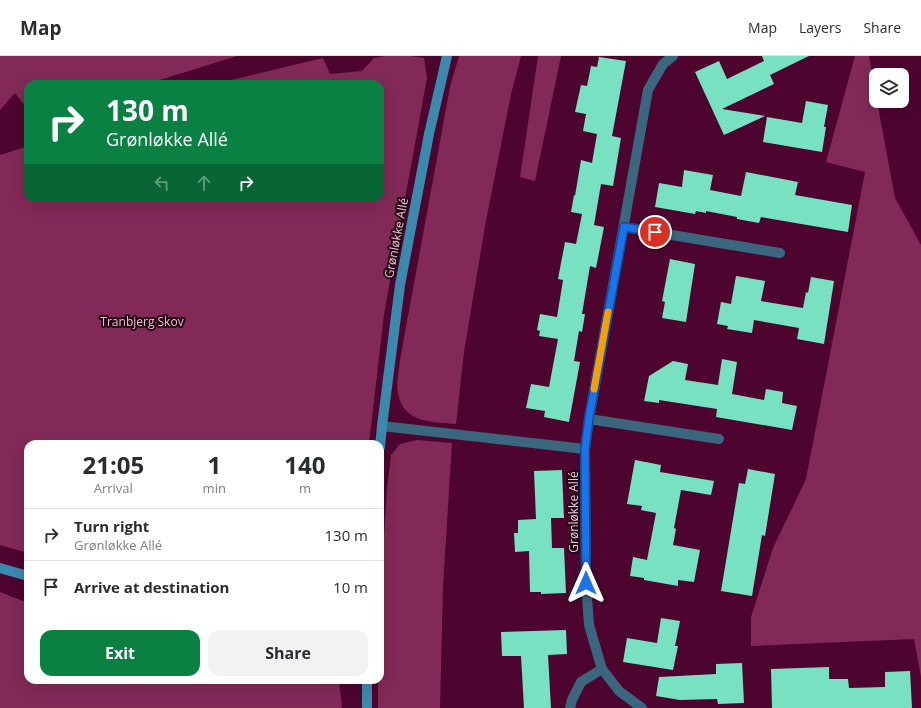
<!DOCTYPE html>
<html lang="en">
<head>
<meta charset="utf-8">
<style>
  body { margin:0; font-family:"Open Sans",sans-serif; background:#f2f2f3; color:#2b2b33; height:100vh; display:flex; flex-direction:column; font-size:15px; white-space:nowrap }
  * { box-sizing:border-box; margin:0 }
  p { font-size:13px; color:#7c7c81 }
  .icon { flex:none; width:22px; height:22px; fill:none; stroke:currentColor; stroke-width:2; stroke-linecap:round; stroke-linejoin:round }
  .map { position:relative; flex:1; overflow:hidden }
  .panel { position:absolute; left:24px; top:384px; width:360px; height:244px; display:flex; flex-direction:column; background:#fff; border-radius:12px; box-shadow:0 4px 16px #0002 }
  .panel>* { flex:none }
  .hud { position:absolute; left:24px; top:24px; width:360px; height:122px; border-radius:12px; box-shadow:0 4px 16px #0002; background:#0b8043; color:#fff; overflow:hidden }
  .buttons { position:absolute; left:869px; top:12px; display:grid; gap:8px }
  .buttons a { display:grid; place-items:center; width:40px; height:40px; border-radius:8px; background:#fff; box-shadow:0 4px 16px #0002; font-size:20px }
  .pin { position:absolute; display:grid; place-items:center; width:34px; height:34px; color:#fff; margin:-17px; border:2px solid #fff; border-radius:50%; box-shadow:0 1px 4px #0007 }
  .me { position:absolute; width:44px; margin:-22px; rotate:0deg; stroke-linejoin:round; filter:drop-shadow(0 0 3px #0008) }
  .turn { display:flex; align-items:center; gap:14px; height:84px; padding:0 16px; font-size:18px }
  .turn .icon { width:52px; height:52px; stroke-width:2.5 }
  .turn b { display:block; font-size:28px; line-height:34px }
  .lanes { display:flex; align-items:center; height:38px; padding:0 16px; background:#0003; justify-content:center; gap:20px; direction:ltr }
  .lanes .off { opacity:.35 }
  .eta { display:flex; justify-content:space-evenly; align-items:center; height:68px; text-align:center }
  .eta b { font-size:24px; font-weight:700; line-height:28px }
  .button { display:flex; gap:8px; margin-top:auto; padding:8px 16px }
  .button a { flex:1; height:46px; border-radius:12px; background:#0b8043; color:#fff; font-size:16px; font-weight:700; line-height:46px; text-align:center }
  .button a+a { background:#f2f2f3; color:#2b2b33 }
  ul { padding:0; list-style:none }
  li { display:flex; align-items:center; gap:12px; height:52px; padding:0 16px; border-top:1px solid #e1e1e2 }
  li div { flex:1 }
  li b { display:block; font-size:15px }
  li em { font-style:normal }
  header { display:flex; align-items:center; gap:24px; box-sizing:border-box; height:56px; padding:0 20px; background:#fff; border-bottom:1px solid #e1e1e2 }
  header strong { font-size:19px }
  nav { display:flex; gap:22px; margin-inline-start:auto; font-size:14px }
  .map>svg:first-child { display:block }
  .green { fill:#822957 }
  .building { fill:#78e1c1 }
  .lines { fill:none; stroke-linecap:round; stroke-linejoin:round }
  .street { stroke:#3a677e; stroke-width:10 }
  .secondary { stroke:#3c89ae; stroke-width:10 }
  .route-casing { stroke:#114b97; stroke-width:10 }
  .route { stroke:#1a73e8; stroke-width:7 }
  .slow { stroke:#f59e0b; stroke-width:7 }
  .labels { text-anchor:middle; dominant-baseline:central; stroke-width:4; stroke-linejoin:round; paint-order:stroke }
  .street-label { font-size:12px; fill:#f2c6d8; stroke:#230614 }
  .park-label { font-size:12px; fill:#f3bed4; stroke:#230614 }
</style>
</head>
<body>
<header>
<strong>Map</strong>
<nav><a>Map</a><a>Layers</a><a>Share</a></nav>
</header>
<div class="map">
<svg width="921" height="652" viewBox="0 0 921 652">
  <rect width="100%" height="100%" fill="#4d052f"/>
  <!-- green -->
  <path class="green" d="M0 0H237L147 28H28V54L15 37 0 54Z
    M385 0H411L424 2 427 22 384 258 369 388H28V497L0 489V99L28 90V142H380V28H217L227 25 323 2 330 18 362 15 374 2Z
    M459 0H521L511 38 485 170 464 296 456 368C432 366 404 367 398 338 396 331 399 313 400 304L450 31Z
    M538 0H561L535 125 520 121Z
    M855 0H869L876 38V45H877L895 142 921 189V621L914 583 751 590V561L773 492 806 423 865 116 826 106Z
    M417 384 452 387 443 530 440 652H378V624H380V544L387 433 391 399 400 388Z
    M0 536 28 547V624H339L342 652H0Z"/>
  <!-- building -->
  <path class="building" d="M762 0H809L770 19 774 28 722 53 765 60 724 79 695 16 719 5 727 23 764 5Z
    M599 1 626 5 612 80 621 82 613 130 601 128 594 169 604 171 596 212 590 210 582 258H585L582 276 579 275 574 305 580 306 569 366 544 361 545 355 526 352 531 328 549 331 558 283 539 280 540 275 537 274 540 258 557 261 563 224 558 223 565 186 576 188 582 158 571 156 574 139 575 140 581 104 592 107 597 78 583 75 586 58 575 56 581 29 587 30 591 10 597 11Z
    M806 45 828 49 824 71H826L822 96 763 86 767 61 802 67Z
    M684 114 713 119 710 134 741 140 746 116 798 126 795 139 852 149 848 176 761 161 759 167 737 163V161L706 155V157L696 155 695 158 655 151 659 127 682 131Z
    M670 203 695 208 686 266 662 262 665 246 662 245Z
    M736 220 765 225 761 245 803 252 806 236 808 237 811 221 834 225 824 288 797 283 799 272 754 264 752 277 727 273 728 270 717 268 721 246 731 248Z
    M722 303 737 306 732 338 764 344 766 333 783 336 782 347 797 350 792 374 716 361 717 353 659 344V347L644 345 649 320 673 305 688 308 685 324 718 329Z
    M635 404 661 409 660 416 714 425 711 439 681 434 674 472 676 473 673 489 700 494 694 526 678 524V530L644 524V522L630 520 633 501 647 504 656 457 641 454 642 450 627 448Z
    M748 413 775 418 765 480 762 479 752 540 721 535 739 427 745 428Z
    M562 414 564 462H551L552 492H564L566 537 541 538V536H530L529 495 515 496 514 477H518V464L536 463 534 415Z
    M661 562 680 565 675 590H678L673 614 623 606 627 582 657 587Z
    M566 574 567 598 548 599 551 652H524L521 600H502L501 576Z
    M742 607 744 647 718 648 717 643 680 644 656 640 659 621 716 618V608Z
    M829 611V623H848L849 632 885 631V616L910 615 912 652H772L771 613Z"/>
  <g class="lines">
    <!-- street -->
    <path class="street" d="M624 171 780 197
      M589 363 719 383
      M382 370 585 393
      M570 652 572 644 581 626 602 613
      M642 652 619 635 602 613 589 569 586 527 585 393 589 363 648 34 663 8 673 0"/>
    <!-- secondary -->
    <path class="secondary" d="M380 391 382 370 400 229 429 78 447 0
      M0 512 28 520
      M367 652V624"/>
  </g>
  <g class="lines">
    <defs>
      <path id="route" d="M586 527 585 393 589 362 624 171 655 176"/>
    </defs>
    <!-- route casing -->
    <use href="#route" class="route-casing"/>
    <!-- route -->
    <use href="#route" class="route"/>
    <!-- slow -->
    <path class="slow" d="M594 333 608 256"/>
  </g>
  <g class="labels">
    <!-- street labels -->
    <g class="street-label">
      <text transform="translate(396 182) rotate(-79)">Grønløkke Allé</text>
      <text transform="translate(573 456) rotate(-90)">Grønløkke Allé</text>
    </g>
    <!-- park labels -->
    <g class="park-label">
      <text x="142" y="265">Tranbjerg Skov</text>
    </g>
  </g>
</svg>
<div class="buttons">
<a><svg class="icon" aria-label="layers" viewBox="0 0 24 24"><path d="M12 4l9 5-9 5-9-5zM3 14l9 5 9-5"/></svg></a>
</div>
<div class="pin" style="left:655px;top:176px;background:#d93025"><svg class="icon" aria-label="arrive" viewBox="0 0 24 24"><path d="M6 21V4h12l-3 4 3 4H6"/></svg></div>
<svg class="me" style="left:586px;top:527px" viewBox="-20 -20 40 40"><path d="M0-17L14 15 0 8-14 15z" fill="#1a73e8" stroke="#fff" stroke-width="4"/></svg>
<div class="hud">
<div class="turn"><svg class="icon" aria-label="right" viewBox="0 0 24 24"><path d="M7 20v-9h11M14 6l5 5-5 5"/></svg><div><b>130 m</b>Grønløkke Allé</div></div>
<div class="lanes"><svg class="icon off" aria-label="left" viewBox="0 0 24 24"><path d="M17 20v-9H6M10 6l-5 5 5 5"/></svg><svg class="icon off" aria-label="ahead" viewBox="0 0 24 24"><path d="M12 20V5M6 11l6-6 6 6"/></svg><svg class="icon" aria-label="right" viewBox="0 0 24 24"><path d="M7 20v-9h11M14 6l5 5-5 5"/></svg></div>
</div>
<section class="panel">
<div class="eta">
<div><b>21:05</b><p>Arrival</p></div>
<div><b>1</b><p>min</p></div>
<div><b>140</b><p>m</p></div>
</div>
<ul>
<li><svg class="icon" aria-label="right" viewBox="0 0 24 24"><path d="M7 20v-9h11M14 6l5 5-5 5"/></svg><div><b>Turn right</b><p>Grønløkke Allé</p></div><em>130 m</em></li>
<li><svg class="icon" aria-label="arrive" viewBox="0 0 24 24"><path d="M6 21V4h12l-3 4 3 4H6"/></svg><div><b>Arrive at destination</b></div><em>10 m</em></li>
</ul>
<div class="button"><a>Exit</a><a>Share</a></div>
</section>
</div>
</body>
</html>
